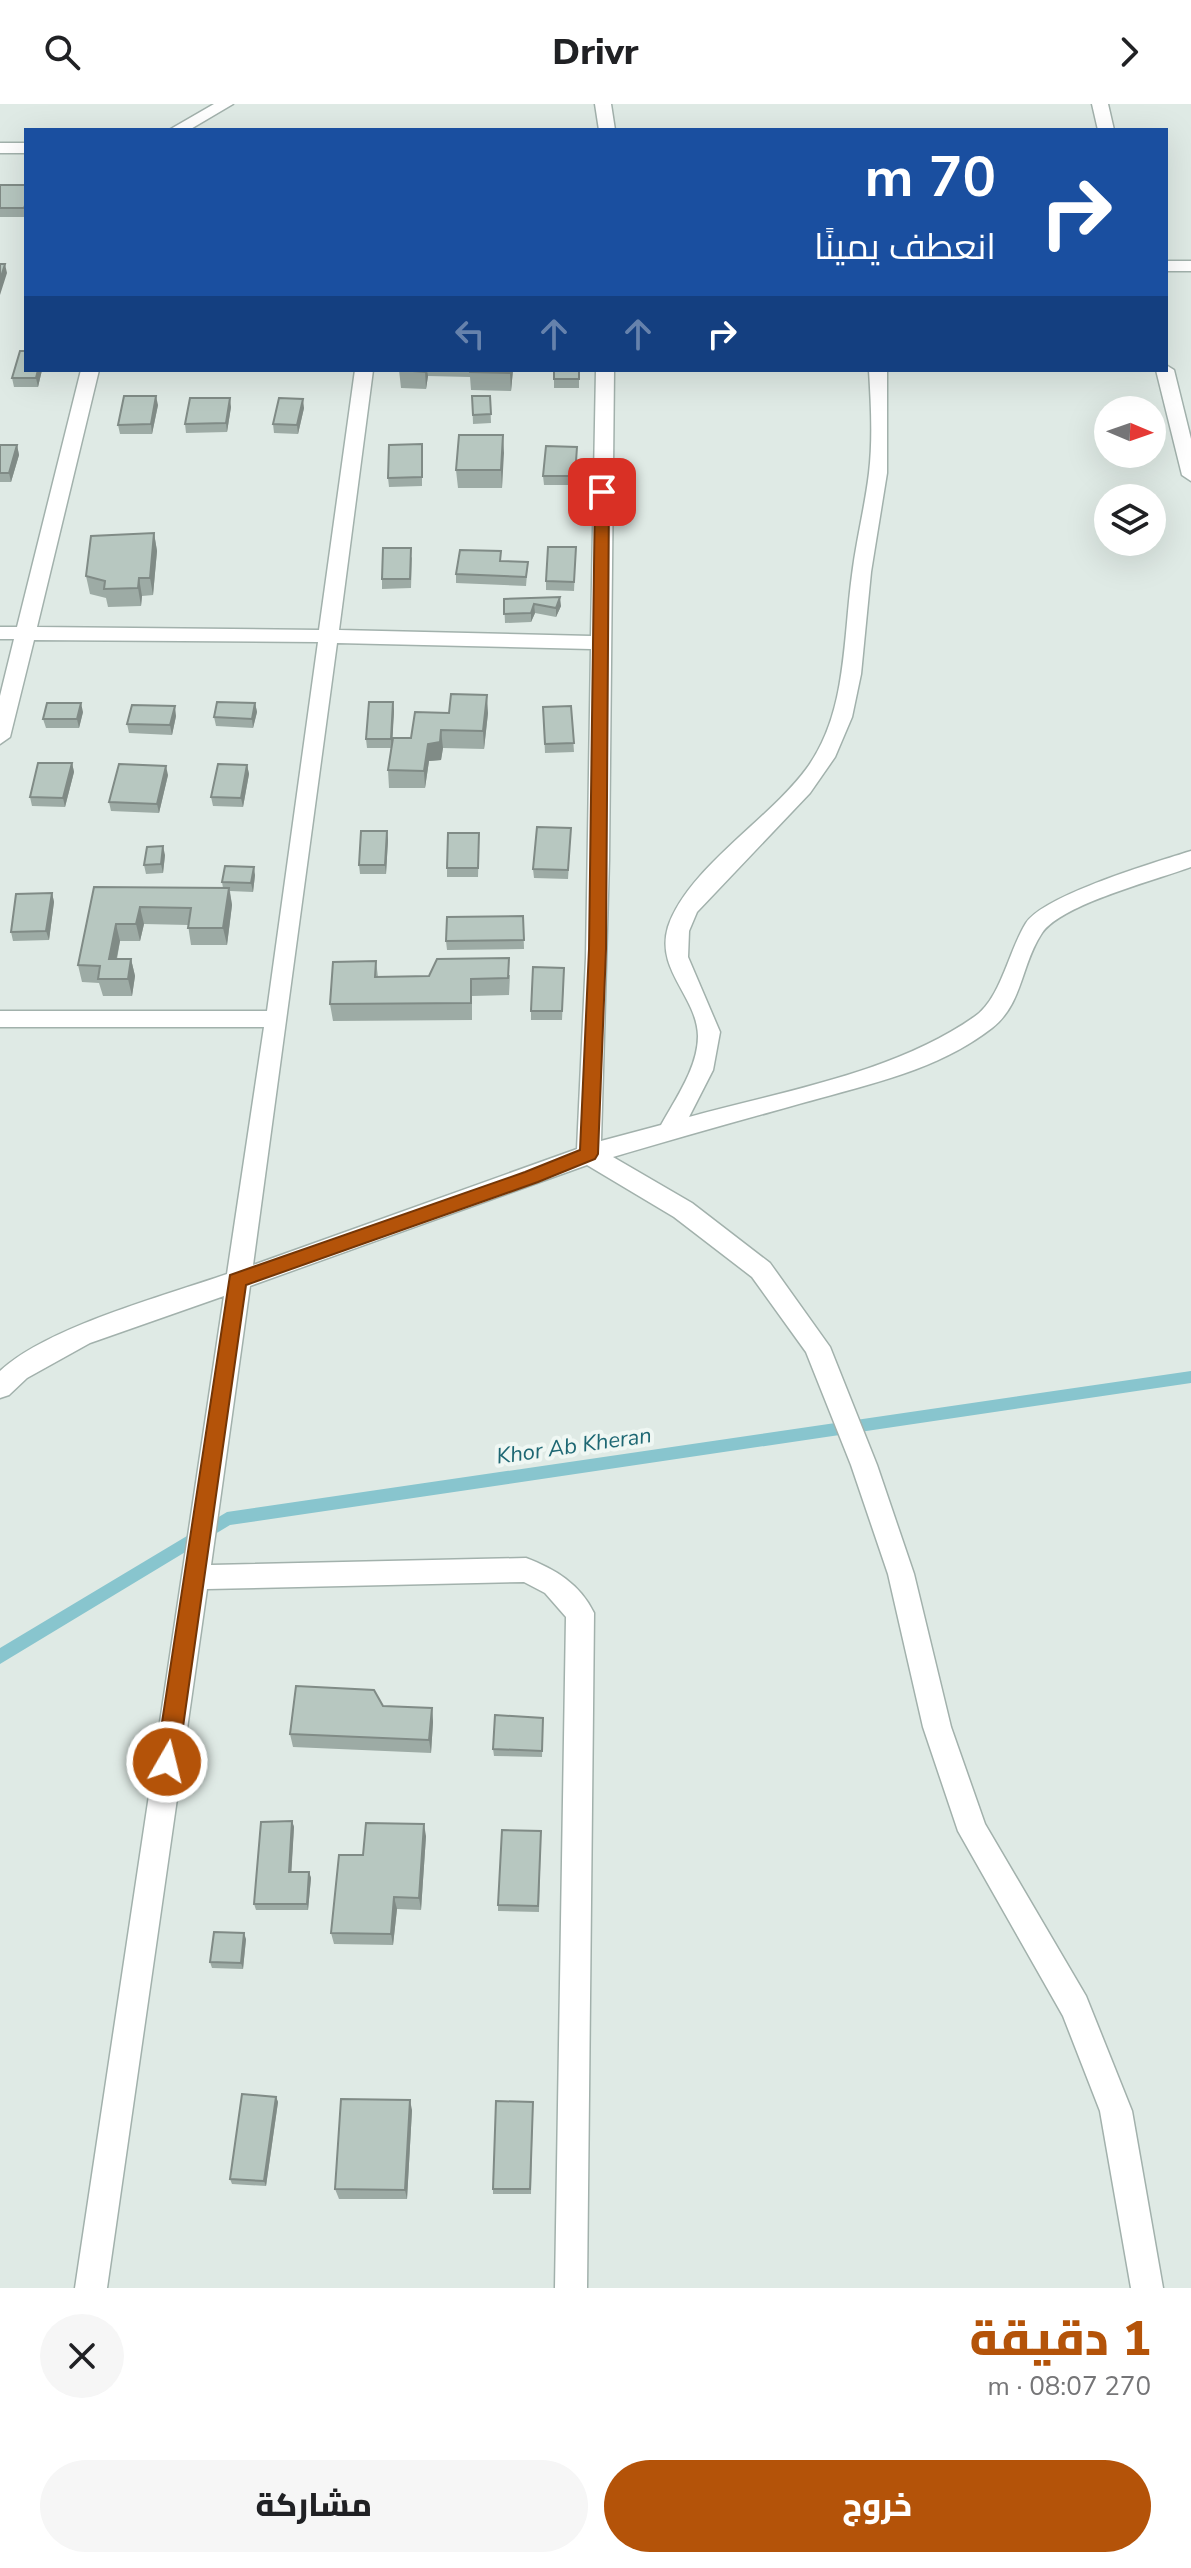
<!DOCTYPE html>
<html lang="ar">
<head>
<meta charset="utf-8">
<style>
  body { margin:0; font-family:"Nunito Sans",Cairo,sans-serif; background:#f6f6f6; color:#202124; direction:rtl; height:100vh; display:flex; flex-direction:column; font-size:30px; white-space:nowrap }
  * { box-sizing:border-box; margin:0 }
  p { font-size:26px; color:#757577 }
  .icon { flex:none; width:44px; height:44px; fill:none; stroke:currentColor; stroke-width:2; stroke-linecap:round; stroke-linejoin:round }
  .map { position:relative; height:2184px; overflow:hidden; direction:ltr }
  .sheet { display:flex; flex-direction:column; background:#fff; flex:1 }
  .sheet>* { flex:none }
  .banner { position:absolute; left:24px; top:24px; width:1144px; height:244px; border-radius:0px; box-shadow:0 8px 32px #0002; direction:rtl; background:#1a4fa0; color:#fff; overflow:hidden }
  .needle { width:52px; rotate:92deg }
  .controls { position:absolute; left:1094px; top:292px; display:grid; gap:16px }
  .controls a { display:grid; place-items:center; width:72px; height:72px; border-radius:50%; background:#fff; box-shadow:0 8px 32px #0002; font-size:40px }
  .pin { position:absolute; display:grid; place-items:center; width:68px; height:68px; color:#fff; margin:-34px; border-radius:16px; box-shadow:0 4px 12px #0006 }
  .me { position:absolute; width:88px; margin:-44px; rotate:8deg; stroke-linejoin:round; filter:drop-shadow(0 0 6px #0008) }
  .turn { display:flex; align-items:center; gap:28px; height:168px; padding:0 40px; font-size:36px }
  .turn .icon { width:104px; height:104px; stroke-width:2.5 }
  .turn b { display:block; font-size:56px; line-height:68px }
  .lanes { display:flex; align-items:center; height:76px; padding:0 40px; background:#0003; justify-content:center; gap:40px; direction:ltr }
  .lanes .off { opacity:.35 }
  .round { display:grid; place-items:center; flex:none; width:84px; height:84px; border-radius:42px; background:#f6f6f6 }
  .head { display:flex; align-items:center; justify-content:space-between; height:136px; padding:0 40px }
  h1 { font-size:48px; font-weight:800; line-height:60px; color:#b45309 }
  .primary-button { display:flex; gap:16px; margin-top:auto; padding:16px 40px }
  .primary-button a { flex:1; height:92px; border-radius:48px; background:#b45309; color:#fff; font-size:32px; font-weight:800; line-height:92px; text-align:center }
  .primary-button a+a { background:#f6f6f6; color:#202124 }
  header { display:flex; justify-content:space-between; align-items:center; height:104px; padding:0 40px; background:#fff; font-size:36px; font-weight:800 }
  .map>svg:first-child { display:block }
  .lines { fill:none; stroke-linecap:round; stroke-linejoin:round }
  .stream { fill:#88c5ce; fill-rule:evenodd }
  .minor-casing { stroke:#a2b1ac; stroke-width:3 }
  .minor { fill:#fff; fill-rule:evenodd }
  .wall { fill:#9daba5 }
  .shaded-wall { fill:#808b86 }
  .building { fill:#b7c7c0; stroke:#808b86; stroke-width:2 }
  .route { fill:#b45309; stroke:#753606; stroke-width:2 }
  .labels { text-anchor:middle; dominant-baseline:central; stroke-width:8; stroke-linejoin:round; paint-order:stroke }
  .water-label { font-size:22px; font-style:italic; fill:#1d6773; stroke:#eff7f3 }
</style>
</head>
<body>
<header><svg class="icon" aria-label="forward" viewBox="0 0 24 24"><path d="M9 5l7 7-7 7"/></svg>Drivr<svg class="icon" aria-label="search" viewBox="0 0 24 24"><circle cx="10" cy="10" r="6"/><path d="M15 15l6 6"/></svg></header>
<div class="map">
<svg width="1191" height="2184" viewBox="0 0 1191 2184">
  <rect width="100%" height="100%" fill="#dfeae5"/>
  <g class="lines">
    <!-- stream -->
    <path class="stream" d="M1191 1267V1279L230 1421 0 1560V1544L227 1408Z"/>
    <defs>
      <path id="minor" d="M214 0H233L189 26H169Z
        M595 0H611L615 26H599Z
        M1092 0H1108L1114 26H1098Z
        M0 39H26V49H0Z
        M1166 157H1191V167H1166Z
        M1166 261 1174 266 1191 335V377L1182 371 1156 266H1166Z
        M81 266H99L37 523 319 526 355 266H373L339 526 591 532 596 266H614L609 756 601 1037 661 1021C676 994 698 963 698 932 697 892 655 866 668 823 687 765 770 715 807 664 847 609 843 536 852 471 856 437 865 403 869 369 873 335 871 300 869 266H887V369L871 468 861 570 852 613 835 653 810 689 697 808 689 827 688 853 720 928 713 966 689 1013C783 987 894 969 974 913 1001 895 1008 848 1026 819 1044 791 1156 758 1191 747V763C1156 776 1062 800 1042 829 1021 860 1023 900 992 924 938 966 870 980 806 998 742 1016 677 1034 613 1053L692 1099 770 1159 830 1243 877 1361 914 1470 951 1623 985 1720 1086 1892 1132 2007 1163 2184H1131L1100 2007 1063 1912 958 1727 923 1623 888 1470 851 1361 806 1248 752 1173 674 1113 587 1061 250 1182 211 1461 526 1454C555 1465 580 1480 594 1509L587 2184H555L566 1513 545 1489 524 1478 207 1485 107 2184H75L224 1192 90 1239 27 1274 9 1291 0 1294V1267C47 1223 164 1192 227 1170L264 923H0V907H267L318 538 34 536 10 633 0 640V592L14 535H0V523H17ZM337 539 591 545 586 854 577 1045 253 1161Z"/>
    </defs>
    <!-- minor casing -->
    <use href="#minor" class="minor-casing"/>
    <!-- minor -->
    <use href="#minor" class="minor"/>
  </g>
  <!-- wall -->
  <path class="wall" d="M0 81H26V113H0Z
    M42 266 38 283H14L12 274Z
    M399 266H513L511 287 471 286 470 273 428 272 426 285 401 284Z
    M554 266H579V284H554Z
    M472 292H490L491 319 473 320Z
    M158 301 152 330H120L118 321Z
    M231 303 227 328 186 329 185 320Z
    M304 304 298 330 274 329 273 320Z
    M503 331 502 384H458L456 366Z
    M422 340V382L389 383 388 374Z
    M0 341H17L19 351 11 378H0Z
    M577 352 575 381H544L543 372Z
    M154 429 157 447 153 491 142 492 141 502 108 503 106 494 90 490 86 472Z
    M576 443 574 487 546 486V477Z
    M412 453 411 484 382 485V475Z
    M501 457 528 458 526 482 456 479V470Z
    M504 495 561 502 556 513 535 509 531 518 505 519Z
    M393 598 394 607 392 635 411 634 488 609 484 645 443 644 441 656 429 657 425 684H389L388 666 391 644H367L366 635Z
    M255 599 257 608 253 624 216 622 214 613Z
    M571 602 574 648 545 649 543 603Z
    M83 608 79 624H46L43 615Z
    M176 612 172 631 129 629 127 620Z
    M72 659 74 668 65 703 32 702 30 693Z
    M247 661 249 670 243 703 213 702 211 693Z
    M168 671 159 709 111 707 109 698Z
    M571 724 568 775 534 774 533 765Z
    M387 727 388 736 386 770H360L359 761Z
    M479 738 478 773H447V764Z
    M165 751 163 769 146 770 144 761Z
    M255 771 253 788 230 787 232 801 227 841H191L188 821 144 820 140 837H120L117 855H131L135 872 132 892H103L99 879 82 878 78 861 94 783 223 784 222 778Z
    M52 789 54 798 49 836 13 837 11 828Z
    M523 812 524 845 447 846 446 837Z
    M376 857 378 873 510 871 509 891 472 892V916L333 917 330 900Z
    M564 873 562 916H531V907Z
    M383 1602 432 1604 433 1618 431 1649 293 1643 290 1630Z
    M543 1614 542 1653 494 1652 493 1645Z
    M292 1717 294 1723 291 1768H309L311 1774 308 1806H256L254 1800Z
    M541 1727 539 1808 498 1807V1801Z
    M426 1732 421 1806 397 1805 393 1841 334 1840 331 1829 363 1751Z
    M246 1835 243 1865 212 1864 210 1858Z
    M276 1993 278 1998 266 2082 232 2080 230 2075Z
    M533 1998 531 2090H493V2085Z
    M412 2006 407 2095H339L335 2085Z"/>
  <!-- shaded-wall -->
  <path class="shaded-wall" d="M5 160 7 169 0 191V176Z
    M38 266H42L38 283 36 274Z
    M425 266H427L428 272 426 285Z
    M511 266H513L511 287 510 269Z
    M156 292 158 301 152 330 151 320Z
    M230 294 231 303 227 328 226 319Z
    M303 295 304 304 298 330 297 321Z
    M503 331 504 349 502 384 501 366Z
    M17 341 19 351 11 378 9 369Z
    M154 429 157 447 153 491 150 474Z
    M139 474 142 492 141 502 138 484Z
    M560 493 561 502 556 513V504Z
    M534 500 535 509 531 518V509Z
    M487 591 488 609 484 645 483 627Z
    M393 598 394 607 392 644 391 635Z
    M81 599 83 608 79 624 77 615Z
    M255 599 257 608 253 624 252 615Z
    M175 602 176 612 172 631 170 621Z
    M441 626 443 644 441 656 429 657 425 684 424 667 428 640Z
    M72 659 74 668 65 703 63 694Z
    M247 661 249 670 243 703 241 694Z
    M166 662 168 671 159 709 157 700Z
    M387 727 388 736 386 770 385 761Z
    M163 742 165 751 163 769 161 760Z
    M254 763 255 771 253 788 251 779Z
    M229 784 232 801 227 841 223 824Z
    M52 789 54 798 49 836 46 827Z
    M140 803 144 820 140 837 136 820Z
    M116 820 120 837 113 872 109 855Z
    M131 855 135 872 132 892 128 875Z
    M432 1604 433 1618 431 1649 429 1636Z
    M292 1717 294 1723 291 1775 289 1768Z
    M424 1720 426 1732 421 1806 419 1794Z
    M309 1768 311 1774 308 1806 307 1800Z
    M394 1793 397 1805 393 1841 391 1830Z
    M244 1829 246 1835 243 1865 241 1859Z
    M276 1993 278 1998 266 2082 264 2077Z
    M410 1996 412 2006 407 2095 405 2086Z"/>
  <!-- building -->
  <path class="building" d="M0 81H26V99L24 104H0Z
    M0 160H5L0 176Z
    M20 247H26V266H38L36 274H12Z
    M399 266H425V268Z
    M470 266H511L510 269 470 268Z
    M554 266H579V275H554Z
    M124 292H156L151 320 118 321Z
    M472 292H490L491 310 473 311Z
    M190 294H230L226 319 185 320Z
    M279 294 303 295 297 321 273 320Z
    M459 331H503L501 366H456Z
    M422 340V373L388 374 389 341Z
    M0 341H17L9 369H0Z
    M546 342 577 343 575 372H543Z
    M154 429 150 474H139L138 484 104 485 105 477 86 472 91 432Z
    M548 443H576L574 478 546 477Z
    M383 444H411L410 475H382Z
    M460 446 501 447 500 457 528 458 526 473 456 470Z
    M560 493 556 504 534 500 531 509 504 510V495Z
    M451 590 487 591 483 627 441 626 440 638 428 640 424 667 388 666 393 634H411L415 608 449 609Z
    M217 598 255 599 252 615 214 613Z
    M369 598H393L391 635H366Z
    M47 599H81L77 615H43Z
    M132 601 175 602 170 621 127 620Z
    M571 602 574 639 545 640 543 603Z
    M38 659H72L63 694 30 693Z
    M119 660 166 662 157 700 109 698Z
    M218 660 247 661 241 694 211 693Z
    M537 723 571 724 568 766 533 765Z
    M361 727H387L385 761H359Z
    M448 729H479L478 764H447Z
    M163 742 161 760 144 761 147 743Z
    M225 762 254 763 251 779 222 778Z
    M94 783 229 784 223 824H188L191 804 140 803 136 820H116L109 855H131L128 875H98L100 862 78 861Z
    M52 789 46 827 11 828 16 790Z
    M523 812 524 836 446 837 447 813Z
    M509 854 508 874 471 875V899L330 900 333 858 376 857 375 873 429 872 437 855Z
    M533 863 564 864 562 907H531Z
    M296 1582 374 1586 383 1602 432 1604 429 1636 290 1630Z
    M495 1611 543 1614 542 1647 493 1645Z
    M292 1717 289 1768H309L307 1800H254L261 1718Z
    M366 1719 424 1720 419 1794 394 1793 391 1830 331 1829 339 1751H363Z
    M502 1726 541 1727 538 1802 498 1801Z
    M214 1828 244 1829 241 1859 210 1858Z
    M242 1990 276 1993 264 2077 230 2075Z
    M341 1995 410 1996 405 2086 335 2085Z
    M496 1997 533 1998 530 2085H493Z"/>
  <!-- route -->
  <path class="route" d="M602 383 609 388 606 845 598 1050 595 1055 538 1078 246 1181 178 1658 175 1666 167 1669 159 1666 156 1658 230 1171 525 1068 580 1046 589 845 595 388Z"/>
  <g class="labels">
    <!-- water labels -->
    <g class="water-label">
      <text transform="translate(574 1342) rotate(-8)">Khor Ab Kheran</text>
    </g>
  </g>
</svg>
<div class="controls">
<a><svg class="needle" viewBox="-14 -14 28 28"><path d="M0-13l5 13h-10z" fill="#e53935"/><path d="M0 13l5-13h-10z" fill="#757577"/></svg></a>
<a><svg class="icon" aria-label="layers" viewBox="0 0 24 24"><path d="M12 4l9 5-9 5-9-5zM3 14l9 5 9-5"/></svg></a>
</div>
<div class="pin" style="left:602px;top:388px;background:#d93025"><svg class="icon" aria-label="arrive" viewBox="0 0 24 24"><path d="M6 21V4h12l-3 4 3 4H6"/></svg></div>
<svg class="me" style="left:167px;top:1658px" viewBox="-20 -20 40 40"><circle r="17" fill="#b45309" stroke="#fff" stroke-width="3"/><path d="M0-11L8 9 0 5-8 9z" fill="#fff"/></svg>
<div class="banner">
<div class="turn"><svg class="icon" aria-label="right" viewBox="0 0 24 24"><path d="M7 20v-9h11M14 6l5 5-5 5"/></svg><div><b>70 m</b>انعطف يمينًا</div></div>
<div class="lanes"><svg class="icon off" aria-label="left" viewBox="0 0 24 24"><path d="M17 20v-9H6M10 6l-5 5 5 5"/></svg><svg class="icon off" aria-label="ahead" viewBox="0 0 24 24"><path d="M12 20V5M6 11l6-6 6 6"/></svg><svg class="icon off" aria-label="ahead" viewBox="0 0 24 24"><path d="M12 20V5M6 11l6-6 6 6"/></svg><svg class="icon" aria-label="right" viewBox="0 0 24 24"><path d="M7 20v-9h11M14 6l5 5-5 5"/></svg></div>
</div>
</div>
<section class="sheet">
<div class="head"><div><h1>1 دقيقة</h1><p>270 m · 08:07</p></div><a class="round"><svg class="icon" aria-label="close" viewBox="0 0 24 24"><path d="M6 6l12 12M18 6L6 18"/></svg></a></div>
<div class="primary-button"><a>خروج</a><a>مشاركة</a></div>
</section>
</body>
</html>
